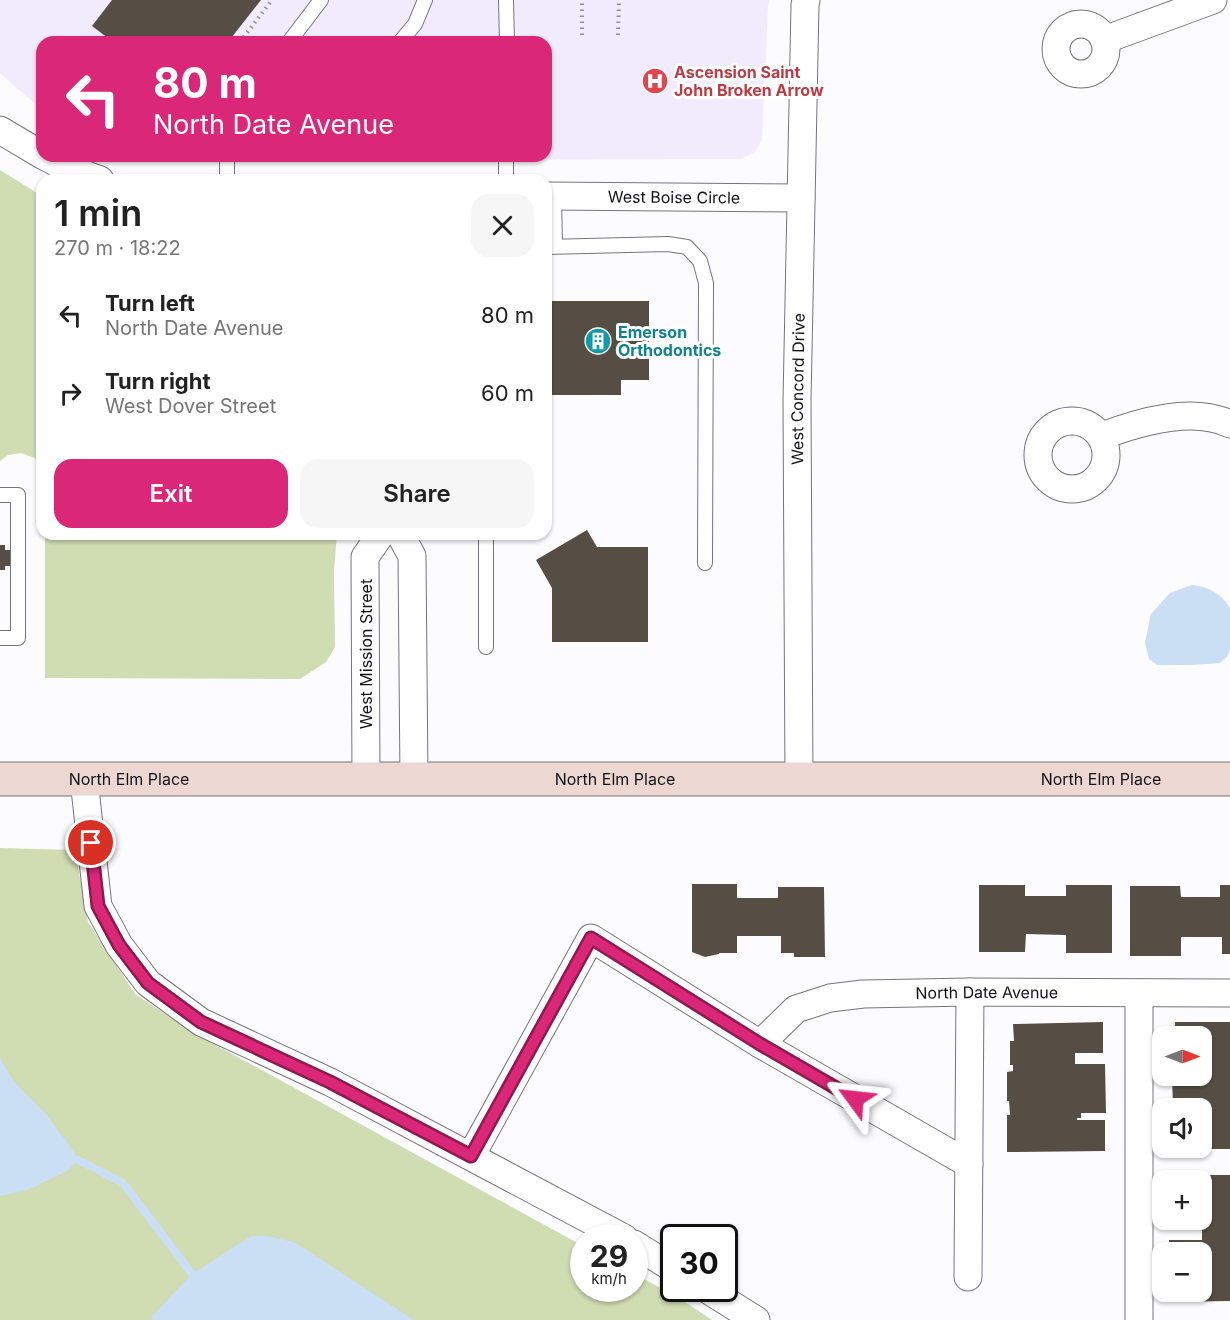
<!DOCTYPE html>
<html lang="en">
<head>
<meta charset="utf-8">
<style>
  body { margin:0; font-family:Inter,sans-serif; background:#f6f6f6; color:#222; height:100vh; display:flex; flex-direction:column; font-size:22px; white-space:nowrap }
  * { box-sizing:border-box; margin:0 }
  p { font-size:20px; color:#767676 }
  .icon { flex:none; width:33px; height:33px; fill:none; stroke:currentColor; stroke-width:2; stroke-linecap:round; stroke-linejoin:round }
  .map { position:relative; flex:1; overflow:hidden }
  .details { position:absolute; left:36px; top:174px; width:516px; height:366px; display:flex; flex-direction:column; background:#fff; border-radius:18px; box-shadow:0 2px 4px #0004 }
  .details>* { flex:none }
  .top-card { position:absolute; left:36px; top:36px; width:516px; height:126px; border-radius:18px; box-shadow:0 2px 4px #0004; background:#db2777; color:#fff; overflow:hidden }
  .needle { width:39px; rotate:90deg }
  .controls { position:absolute; left:1152px; top:1026px; display:grid; gap:12px }
  .controls a { display:grid; place-items:center; width:60px; height:60px; border-radius:12px; background:#fff; box-shadow:0 2px 4px #0004; font-size:30px }
  .speed { position:absolute; left:570px; top:1224px; display:flex; gap:12px; font-size:30px; font-weight:700; text-align:center }
  .speed>* { display:grid; place-content:center; width:78px; height:78px; border-radius:50%; background:#fff; box-shadow:0 2px 4px #0004; line-height:1 }
  .speed small { font-size:15px; font-weight:400 }
  .speed .limit { border:3px solid #111; border-radius:9px; background:#fff; color:#111 }
  .pin { position:absolute; display:grid; place-items:center; width:51px; height:51px; color:#fff; margin:-26px; border:3px solid #fff; border-radius:50%; box-shadow:0 2px 6px #0007 }
  .me { position:absolute; width:66px; margin:-33px; rotate:300deg; stroke-linejoin:round; filter:drop-shadow(0 0 4px #0008) }
  .turn { display:flex; align-items:center; gap:21px; height:126px; padding:0 18px; font-size:27px }
  .turn .icon { width:78px; height:78px; stroke-width:2.5 }
  .turn b { display:block; font-size:42px; line-height:51px }
  .round { display:grid; place-items:center; flex:none; width:63px; height:63px; border-radius:18px; background:#f6f6f6 }
  .headline { display:flex; align-items:center; justify-content:space-between; height:102px; padding:0 18px }
  h1 { font-size:36px; font-weight:600; line-height:45px }
  .button { display:flex; gap:12px; margin-top:auto; padding:12px 18px }
  .button a { flex:1; height:69px; border-radius:18px; background:#db2777; color:#fff; font-size:24px; font-weight:600; line-height:69px; text-align:center }
  .button a+a { background:#f6f6f6; color:#222 }
  ul { padding:0; list-style:none }
  li { display:flex; align-items:center; gap:18px; height:78px; padding:0 18px }
  li div { flex:1 }
  li b { display:block; font-size:22px }
  li em { font-style:normal }
  .map>svg:first-child { display:block }
  .built { fill:#f1ecfd }
  .green { fill:#d0dcb2 }
  .water { fill:#cadef4 }
  .lines { fill:none; stroke-linecap:round; stroke-linejoin:round }
  .stream { stroke:#cadef4; stroke-width:8 }
  .building { fill:#564e44 }
  .lane-casing { stroke:#76737f; stroke-width:16 }
  .street-casing { stroke:#76737f; stroke-width:29 }
  .secondary-casing { stroke:#76737f; stroke-width:35 }
  .path { stroke:#908f93; stroke-width:4; stroke-dasharray:1.5 4.5; stroke-linecap:butt }
  .lane { stroke:#fff; stroke-width:14 }
  .street { stroke:#fff; stroke-width:27 }
  .secondary { stroke:#edd7d2; stroke-width:33 }
  .route-casing { stroke:#8e194d; stroke-width:15 }
  .route { stroke:#db2777; stroke-width:10 }
  .labels { text-anchor:middle; dominant-baseline:central; stroke-width:6; stroke-linejoin:round; paint-order:stroke }
  .health-label { font-size:16px; font-weight:bold; fill:#be3a42; stroke:#fff; text-anchor:start }
  .street-label { font-size:16px; fill:#121116; stroke:#fff }
  .culture-label { font-size:16px; font-weight:bold; fill:#0d838f; stroke:#fff; text-anchor:start }
</style>
</head>
<body>
<div class="map">
<svg width="1230" height="1320" viewBox="0 0 1230 1320">
  <rect width="100%" height="100%" fill="#fcfbfe"/>
  <!-- built -->
  <path class="built" d="M0 0H769L768 8 762 140 755 152 742 159 422 160 175 156H546V42H42V109L20 91 0 73Z"/>
  <!-- green -->
  <path class="green" d="M0 170 42 196V468L35 458 21 453 8 455 0 461Z
    M45 534H337L334 570 335 647 326 662 300 679 45 678Z
    M0 848 75 850 88 922 135 994 194 1033 583 1246 584 1288H634L635 1274 682 1300 712 1320H0Z"/>
  <!-- water -->
  <path class="water" d="M1192 585C1209 587 1221 593 1230 608V649L1227 657 1220 663 1191 665H1157L1149 659 1145 642 1151 614 1170 593Z
    M0 1058 14 1082 46 1114 74 1152 78 1160 67 1171 28 1190 0 1196Z
    M251 1236H267L294 1242 414 1320H153L151 1317 192 1274Z"/>
  <g class="lines">
    <!-- stream -->
    <path class="stream" d="M78 1160 123 1183 192 1274"/>
  </g>
  <!-- building -->
  <path class="building" d="M112 0H261L228 42H113L92 26Z
    M546 301H649V380H621V395H546Z
    M587 530 597 547H648V642H552V588L536 560Z
    M0 545H5V550H10V566H5V570H0Z
    M692 884H737V898H778V887H824L825 957H794V953H781V936H737V953H719V954L705 957 692 952Z
    M979 885H1025V896H1066V885H1112V953H1066V935L1026 934 1025 952H979Z
    M1220 885H1230V954H1222V937H1181V956H1130V886H1180L1181 897H1220Z
    M1103 1022V1053H1075V1064H1105L1106 1113H1081V1118H1077V1120H1105V1151L1007 1152V1115H1010L1009 1101H1007V1072L1013 1071V1065H1010V1041H1014L1013 1024Z
    M1175 1022H1230V1149H1202V1108H1173L1172 1076H1202V1036H1175Z
    M1169 1175H1230V1301L1170 1302V1292H1202V1252H1169V1240H1202V1228H1170V1220H1202V1180H1169Z"/>
  <g class="lines">
    <defs>
      <path id="lane" d="M506 0 507 42
        M289 42 321 0
        M400 42 415 24 425 0
        M227 180V156
        M506 180V156
        M554 196 555 246
        M546 247 668 244 687 247 700 261 706 283 705 563
        M0 495H18V638H0
        M486 534V647"/>
      <g id="street">
        <circle cx="1081" cy="49" r="25"/>
        <path d="M1104 40 1213 0"/>
        <path d="M0 130 42 155"/>
        <path d="M44 156 67 168 100 180"/>
        <path id="s1" d="M546 196 801 198"/>
        <circle cx="1072" cy="455" r="34"/>
        <path d="M1102 436C1139 422 1192 406 1230 424"/>
        <path d="M400 534 412 556 414 779"/>
        <path d="M366 779 365 557 381 534"/>
        <path id="s2" d="M799 779 797 401 805 5 806 0"/>
        <path d="M84 780 98 906 119 945 148 983 201 1022 330 1082 624 1238"/>
        <path id="s3" d="M760 1044 796 1009 830 998 863 994 970 992 1230 993"/>
        <path d="M471 1156 591 938 760 1044 969 1164"/>
        <path d="M634 1244 674 1269"/>
        <path d="M968 1277 970 992"/>
        <path d="M705 1288 756 1320"/>
        <path d="M1139 1320V993"/>
      </g>
      <g id="secondary">
        <path id="s4" d="M0 779H1230"/>
      </g>
    </defs>
    <!-- lane casing -->
    <use href="#lane" class="lane-casing"/>
    <!-- street casing -->
    <use href="#street" class="street-casing"/>
    <!-- secondary casing -->
    <use href="#secondary" class="secondary-casing"/>
    <!-- path -->
    <path class="path" d="M582 35V0
      M618 35 619 0
      M240 42 272 0
      M152 160V156"/>
    <!-- lane -->
    <use href="#lane" class="lane"/>
    <!-- street -->
    <use href="#street" class="street"/>
    <!-- secondary -->
    <use href="#secondary" class="secondary"/>
  </g>
  <g class="lines">
    <defs>
      <path id="route" d="M91 843 98 906 119 945 148 983 201 1022 330 1082 471 1156 591 938 760 1044 855 1099"/>
    </defs>
    <!-- route casing -->
    <use href="#route" class="route-casing"/>
    <!-- route -->
    <use href="#route" class="route"/>
  </g>
  <!-- icons -->
  <defs>
    <symbol id="hospital-disc" viewBox="-11 -11 22 22"><circle r="9.5" fill="#e0444e" stroke="#fff"/><path d="M-5-5h3v3.5h4V-5h3V5h-3V1.5h-4V5h-3Z" fill="#fff"/></symbol>
    <symbol id="building-disc" viewBox="-11 -11 22 22"><circle r="9.5" fill="#0f9aa8" stroke="#fff"/><path d="M-4-6H4V6H1V3H-1V6H-4ZM-2.5-4.3h1.7v1.8h-1.7ZM.8-4.3h1.7v1.8H.8ZM-2.5-1h1.7V.8h-1.7ZM.8-1h1.7V.8H.8Z" fill="#fff"/></symbol>
  </defs>
  <g fill-rule="evenodd">
    <use href="#hospital-disc" x="640" y="66" width="30" height="30"/>
    <use href="#building-disc" x="583" y="326" width="30" height="30"/>
  </g>
  <g class="labels">
    <!-- health labels -->
    <g class="health-label">
      <text x="674" y="72">Ascension Saint<tspan x="674" dy="18">John Broken Arrow</tspan></text>
    </g>
    <!-- street labels -->
    <g class="street-label">
      <text stroke="none"><textPath href="#s1" startOffset="128">West Boise Circle</textPath></text>
      <text stroke="none"><textPath href="#s2" startOffset="390">West Concord Drive</textPath></text>
      <text transform="translate(366 654) rotate(-90)">West Mission Street</text>
      <text stroke="none"><textPath href="#s4" startOffset="615">North Elm Place</textPath></text>
      <text stroke="none"><textPath href="#s4" startOffset="1101">North Elm Place</textPath></text>
      <text stroke="none"><textPath href="#s4" startOffset="129">North Elm Place</textPath></text>
      <text stroke="none"><textPath href="#s3" startOffset="243">North Date Avenue</textPath></text>
    </g>
    <!-- culture labels -->
    <g class="culture-label">
      <text x="618" y="332">Emerson<tspan x="618" dy="18">Orthodontics</tspan></text>
    </g>
  </g>
</svg>
<div class="controls">
<a><svg class="needle" viewBox="-14 -14 28 28"><path d="M0-13l5 13h-10z" fill="#e53935"/><path d="M0 13l5-13h-10z" fill="#767676"/></svg></a>
<a><svg class="icon" aria-label="sound" viewBox="0 0 24 24"><path d="M4 9h4l5-4v14l-5-4H4zM17 9q2 3 0 6"/></svg></a>
<a>+</a>
<a>−</a>
</div>
<div class="speed"><div>29<small>km/h</small></div><div class="limit">30</div></div>
<div class="pin" style="left:91px;top:843px;background:#d93025"><svg class="icon" aria-label="arrive" viewBox="0 0 24 24"><path d="M6 21V4h12l-3 4 3 4H6"/></svg></div>
<svg class="me" style="left:855px;top:1099px" viewBox="-20 -20 40 40"><path d="M0-17L14 15 0 8-14 15z" fill="#db2777" stroke="#fff" stroke-width="4"/></svg>
<div class="top-card">
<div class="turn"><svg class="icon" aria-label="left" viewBox="0 0 24 24"><path d="M17 20v-9H6M10 6l-5 5 5 5"/></svg><div><b>80 m</b>North Date Avenue</div></div>
</div>
<section class="details">
<div class="headline"><div><h1>1 min</h1><p>270 m · 18:22</p></div><a class="round"><svg class="icon" aria-label="close" viewBox="0 0 24 24"><path d="M6 6l12 12M18 6L6 18"/></svg></a></div>
<ul>
<li><svg class="icon" aria-label="left" viewBox="0 0 24 24"><path d="M17 20v-9H6M10 6l-5 5 5 5"/></svg><div><b>Turn left</b><p>North Date Avenue</p></div><em>80 m</em></li>
<li><svg class="icon" aria-label="right" viewBox="0 0 24 24"><path d="M7 20v-9h11M14 6l5 5-5 5"/></svg><div><b>Turn right</b><p>West Dover Street</p></div><em>60 m</em></li>
</ul>
<div class="button"><a>Exit</a><a>Share</a></div>
</section>
</div>
</body>
</html>
